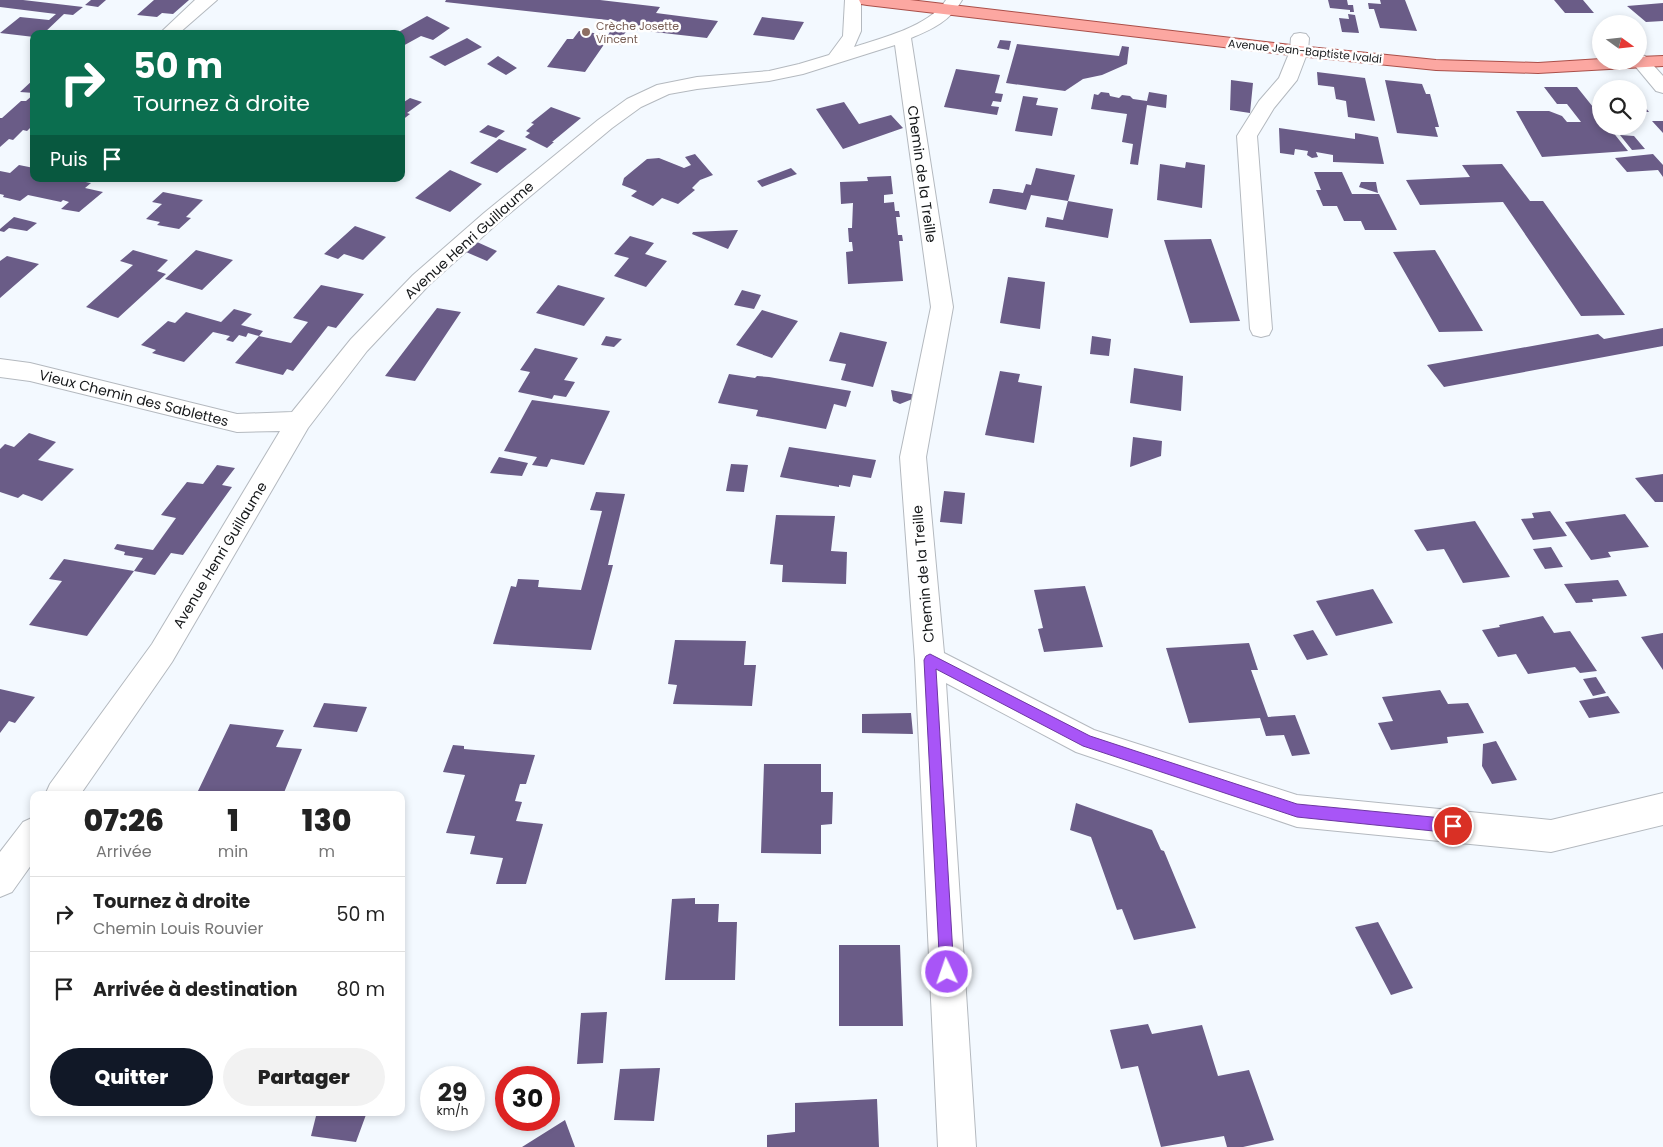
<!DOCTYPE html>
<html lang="fr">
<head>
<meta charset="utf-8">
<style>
  body { margin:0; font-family:Poppins,sans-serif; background:#f2f2f2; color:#222; height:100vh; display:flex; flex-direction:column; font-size:19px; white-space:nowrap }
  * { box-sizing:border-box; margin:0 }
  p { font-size:16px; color:#767676 }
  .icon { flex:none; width:28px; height:28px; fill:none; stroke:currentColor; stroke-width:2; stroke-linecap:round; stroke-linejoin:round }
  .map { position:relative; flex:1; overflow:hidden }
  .side { position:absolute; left:30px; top:791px; width:375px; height:325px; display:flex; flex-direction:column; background:#fff; border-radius:10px; box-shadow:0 2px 8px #0003 }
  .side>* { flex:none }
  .guide { position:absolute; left:30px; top:30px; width:375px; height:152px; border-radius:10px; box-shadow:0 2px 8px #0003; background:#0b6e4f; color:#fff; overflow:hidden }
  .needle { width:32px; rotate:105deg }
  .tools { position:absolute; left:1592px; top:15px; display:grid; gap:10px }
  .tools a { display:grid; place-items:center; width:55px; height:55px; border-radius:50%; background:#fff; box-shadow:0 2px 8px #0003; font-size:25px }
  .speed { position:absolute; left:420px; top:1066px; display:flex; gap:10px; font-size:25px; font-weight:700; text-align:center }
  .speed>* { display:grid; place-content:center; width:65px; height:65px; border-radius:50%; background:#fff; box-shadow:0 2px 8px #0003; line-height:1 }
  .speed small { font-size:12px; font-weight:400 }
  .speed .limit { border:8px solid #d22; background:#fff; color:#111 }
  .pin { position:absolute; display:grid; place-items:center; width:42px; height:42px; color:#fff; margin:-21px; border:2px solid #fff; border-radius:50%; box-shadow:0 1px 5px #0007 }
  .me { position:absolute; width:55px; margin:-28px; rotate:357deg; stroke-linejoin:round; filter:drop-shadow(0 0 4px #0008) }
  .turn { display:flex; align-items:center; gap:18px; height:105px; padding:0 20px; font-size:22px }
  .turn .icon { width:65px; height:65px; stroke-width:2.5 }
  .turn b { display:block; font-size:35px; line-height:42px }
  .then { display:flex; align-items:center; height:48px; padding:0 20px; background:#0003; gap:10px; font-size:19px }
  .eta { display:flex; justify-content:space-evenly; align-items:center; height:85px; text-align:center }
  .eta b { font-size:30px; font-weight:800; line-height:35px }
  .primary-button { display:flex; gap:10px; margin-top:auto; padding:10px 20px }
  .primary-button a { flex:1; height:58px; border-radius:30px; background:#111827; color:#fff; font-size:20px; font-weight:800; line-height:58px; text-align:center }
  .primary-button a+a { background:#f2f2f2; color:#222 }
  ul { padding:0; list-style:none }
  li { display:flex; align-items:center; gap:15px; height:75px; padding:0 20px; border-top:1px solid #e0e0e0 }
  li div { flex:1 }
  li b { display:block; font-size:19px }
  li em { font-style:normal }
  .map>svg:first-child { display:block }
  .building { fill:#6a5c87 }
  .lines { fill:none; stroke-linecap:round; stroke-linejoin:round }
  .minor-casing { stroke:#b4b9bf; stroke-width:2 }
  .major-casing { stroke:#aa4f49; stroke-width:2 }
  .minor { fill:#fff; fill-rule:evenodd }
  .major { fill:#fca7a1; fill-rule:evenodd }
  .route { fill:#a855f7; stroke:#6d37a1 }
  .education-dot { fill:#8d6e63; stroke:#fff; stroke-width:2 }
  .labels { text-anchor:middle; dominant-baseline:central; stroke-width:5; stroke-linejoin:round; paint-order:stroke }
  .far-education-label { font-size:11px; fill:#785e54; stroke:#fff; text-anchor:start }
  .far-street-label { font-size:11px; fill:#16181a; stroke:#fff }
  .street-label { font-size:14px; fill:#16181a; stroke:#fff }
</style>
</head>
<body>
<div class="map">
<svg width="1663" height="1147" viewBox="0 0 1663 1147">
  <rect width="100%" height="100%" fill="#f3f9ff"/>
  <!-- building -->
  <path class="building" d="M0 0H23L83 7 73 15 64 14 43 34H34V37L0 33 20 17 49 20 56 14 0 7Z
    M91 0H106L98 7 85 5Z
    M154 0H189L173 14 162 13 157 17 137 15Z
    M446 0H600L660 7 656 13 718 21 707 38 628 29 622 37 629 38 624 45 605 43 585 72 547 67 567 39H573L579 31 608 35 617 21 445 2Z
    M1328 0H1347L1348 5H1353L1354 12H1350V10L1330 8Z
    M1380 0H1405L1417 31 1380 28 1374 9H1369L1368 3 1381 4Z
    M1554 0H1583L1594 13H1565Z
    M1663 3V21L1646 22 1627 6Z
    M1348 14 1355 15 1359 33 1342 32 1339 18 1349 19Z
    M427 16 450 28 433 40 421 36 401 47V34H395Z
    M762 17 769 18 804 22 794 40 753 35Z
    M467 38 482 47 445 66 429 57Z
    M1000 40 1011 41 1009 50 997 48Z
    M1017 44 1119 56 1122 46 1129 47 1127 64 1102 75 1083 79 1065 91 1006 83Z
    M498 56 517 68 506 75 487 64Z
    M956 69 1000 75 995 93 1003 94 1001 102 993 101 991 106 999 107 997 115 944 107Z
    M1317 72 1365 78 1375 121 1348 117 1346 101 1336 99 1334 87 1318 85Z
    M34 79V93L20 92Z
    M1231 80 1253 83 1250 113 1230 110Z
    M1385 80 1422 84 1426 94H1430L1439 127H1435L1438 137 1397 133Z
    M1544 87H1577L1601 117V126H1608L1628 151 1542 157 1516 111H1549L1562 116 1567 122H1581L1567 104H1557Z
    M1101 92 1109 93 1110 96 1119 98 1122 95 1130 96 1133 99 1147 101 1149 92 1167 95 1166 108 1147 105 1138 165 1130 164 1133 144 1122 142 1127 114 1091 109 1094 94 1098 95Z
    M34 94V124L27 131 23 130 13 140 9 139 0 147V118H2L21 101H26Z
    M1023 96 1038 98 1036 105 1058 108 1052 136 1015 131Z
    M410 98 422 102 407 113 410 114 401 121V104Z
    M1639 99 1649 112H1639Z
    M844 102 859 124 891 115 903 128 843 149 816 109Z
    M551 107 581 118 552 142H554L547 148 525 137 530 133 526 131 534 124 531 123Z
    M1652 121H1663V133Z
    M488 125 505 131 496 138 479 132Z
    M1279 128 1355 139V133L1378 137 1384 164 1333 162V155L1316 152 1318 157 1312 158 1307 155 1308 151 1295 149 1294 155 1280 153Z
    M1620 135 1634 136 1645 149 1632 150Z
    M499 139 527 149 497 173 470 163Z
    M695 154 713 175 700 180 692 188 695 190 678 204 662 198 653 206 631 196 637 191 622 185 624 178 647 159 659 158 684 168 691 165 685 157Z
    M1653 154 1663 165V177L1658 170 1627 172 1615 158Z
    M1186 162 1205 165 1202 208 1157 200 1160 164 1185 168Z
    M1502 164 1530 201H1543L1625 315 1581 316 1503 202 1420 205 1406 180 1470 177 1462 165Z
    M19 165 34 168V179H70L91 183 85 188 103 192 79 212 61 209 69 202 63 200 61 202 28 195 20 201 3 197 4 195 0 194V171L10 173Z
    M791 168 797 174 762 187 757 181Z
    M1036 168 1075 175 1068 201 1031 195 1026 210 989 203 993 189H999L1023 193 1026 184 1031 185Z
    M450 170 482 184 450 212 415 198Z
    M1314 172H1342L1352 194H1379L1397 230H1365L1361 221H1344L1337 206H1323L1316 190H1321Z
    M891 176 893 194 884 195V203L894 202 895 211H899L900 217H896L898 235H902L903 241H899L903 281 848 284 846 252 853 251 852 242H849L848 228H852L853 203 841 204 840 182 868 181 867 177Z
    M1361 182H1376L1378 193 1359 187Z
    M163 192 203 200 186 217 191 218 179 229 157 225 160 222 146 219 162 204 152 202Z
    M1068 201 1113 209 1108 238 1045 227 1047 217 1063 220Z
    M14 217 30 221 37 223 27 231 9 228 4 232 0 231V229Z
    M355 226 386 237 363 260 344 254 338 259 324 254Z
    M738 230 728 249 692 234 693 232Z
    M630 236 654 243 645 254 667 261 646 287 614 276 629 258 614 254Z
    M1211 239 1240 321 1190 323 1164 240Z
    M477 242 497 251 487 261 466 252Z
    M133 250 168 260 157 271 166 274 118 318 86 307 133 265 120 261Z
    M196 250 233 260 202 290 165 279Z
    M1435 250 1483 331 1439 332 1393 252Z
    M7 256 39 264 0 298V261Z
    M1008 277 1045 282 1040 329 1000 323Z
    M321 285 364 294 336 328 328 326 293 371 287 369 283 375 235 363 259 336 291 343 308 322 293 318Z
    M558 285 605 298 584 326 536 313Z
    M742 290 761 295 754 309 734 305Z
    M437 308 461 312 415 381 385 376Z
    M234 309 252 314 241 325 263 331 259 336 248 333 246 337 239 335 233 342 226 340 230 336 213 332 184 362 152 353 156 350 141 345 168 321 175 323 186 312 221 322Z
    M762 310 798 321 772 358 736 345Z
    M1663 328V346L1444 387 1427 365 1598 334 1604 339Z
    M840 332 887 342 873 387 841 380 846 364 829 361Z
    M606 336 622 339 614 347 601 345Z
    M1092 336 1111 339 1109 356 1090 354Z
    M535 348 578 358 564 380 575 382 566 397 554 395 552 399 518 392 530 372 520 370Z
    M1134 368 1183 376 1181 411 1130 403Z
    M1000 371 1020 374 1018 382 1042 386 1034 443 985 435Z
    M729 374 755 378 757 376 769 377 851 391 846 407 834 404 826 429 756 416 758 410 718 403Z
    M891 390 916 395 915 398 900 404 893 401Z
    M532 400 610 411 584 465 551 459 547 467 532 465 537 457 504 451Z
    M29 433 56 442 38 460 74 469 42 501 23 494 18 498 0 492V449L5 444 14 447Z
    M1133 437 1162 441 1161 456 1130 467Z
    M789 447 876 460 871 478 853 475 850 487 839 485V487L780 477Z
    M499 457 528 463 522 476 490 473Z
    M731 464 748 465 744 492 726 491Z
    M217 465 235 468 222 485 232 487 183 555 171 553 155 575 134 571 143 558 124 555 125 552 114 549 117 544 153 550 176 518 161 515 187 482 203 484Z
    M1663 474V502H1655L1635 478Z
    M944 491 965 493 962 524 940 522Z
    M596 492 625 494 608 565H613L591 650 493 644 511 586 516 587 518 579 539 580 538 587 581 590 602 511 590 510Z
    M1550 511 1567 536 1533 540 1521 519 1534 518 1532 513Z
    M1625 514 1649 547 1608 552 1611 557 1591 560 1565 522Z
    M776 515 835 516 831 551 847 552 846 584 782 582 783 565 770 564Z
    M1475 521 1510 577 1463 583 1444 549 1427 551 1414 530Z
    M1551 547 1563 567 1545 569 1533 549Z
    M64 559 134 571 87 636 29 625 62 581 49 579Z
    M1618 580 1627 596 1592 599 1593 602 1576 603 1564 584Z
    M1085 586 1103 647 1044 652 1038 629 1043 628 1034 590Z
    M1373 589 1393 623 1336 636 1316 601Z
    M1543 616 1554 633 1570 631 1597 671 1580 673 1575 667 1528 674 1516 654 1498 657 1482 630 1500 627 1499 625Z
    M1313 630 1328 655 1307 660 1293 635Z
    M1663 633V670L1641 637Z
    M675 640 746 641 744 665H756L752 706 673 704 677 685 668 684Z
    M1249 643 1258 670H1251L1268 717 1295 715 1310 754 1292 756 1284 735 1266 736 1260 718 1189 723 1166 648Z
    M1596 677 1606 693 1593 696 1583 679Z
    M0 689 35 697 15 723 9 721 0 733Z
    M1440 690 1448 704 1468 703 1484 733 1447 737 1448 743 1391 750 1378 723 1393 721 1382 697Z
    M1608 696 1620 713 1589 718 1579 701Z
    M324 703 367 707 357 732 313 727Z
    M911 713 913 734 862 733V714Z
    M230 724 284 730 276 747 302 749 283 795H217L218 793 198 791Z
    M1496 741 1517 780 1492 784 1482 766 1483 744Z
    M453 745 464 746V749L535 755 526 784H520L515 801 522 802 516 821 543 824 526 884H496L503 858 470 854 475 836 446 833 465 775 443 772Z
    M764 764H821V792H833L832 824 821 825V854L761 853Z
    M1076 803 1152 830 1161 850 1164 851 1196 928 1134 940 1122 909 1117 910 1091 837 1070 830Z
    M695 898V904H719L718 922H737L735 980H665L672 899Z
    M1378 922 1413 988 1391 995 1355 927Z
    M839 945H900L903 1026H839Z
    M607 1012 603 1063 577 1064 581 1013Z
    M1148 1024 1152 1034 1202 1025 1218 1076 1249 1070 1274 1140 1243 1147H1227L1224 1136 1161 1147 1138 1066 1121 1069 1110 1030Z
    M660 1068 654 1121 614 1120 620 1069Z
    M877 1099 879 1147H767V1135L795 1132V1103Z
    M317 1112H367L356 1142 311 1136Z
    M565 1120 575 1147H522Z"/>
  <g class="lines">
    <defs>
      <path id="minor" d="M195 0H217L178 34H159Z
        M845 0H861V31L854 47C882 38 930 26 946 0H962C950 21 933 29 911 38L953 307 926 457 944 653 1094 730 1297 795 1551 820 1663 793V825L1551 852 1297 827 1076 752 946 683 976 1147H938L915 660 900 457 931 307 895 45 803 74 769 81 697 89 669 94 641 107 612 128 498 223 429 285 367 351 308 428 172 662 80 795H45L50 784 152 644 280 431 237 432 30 381 0 377V359L30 363 237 414 292 412 351 339 413 275 484 213 598 120 627 99 657 85 697 77 769 71 799 64 829 55 843 36Z
        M1300 33 1306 34 1309 38 1308 51 1297 80 1274 108 1257 136 1272 329 1269 335 1261 337 1253 335 1250 329 1237 136 1259 101 1279 78 1290 51 1291 38 1294 34Z
        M1639 55 1645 56 1663 76V93L1656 91 1631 61H1639Z
        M34 817V861L12 892 0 897V852L23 822Z"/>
      <path id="major" d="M859 0H910L1299 46 1436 60 1538 63 1601 59V61H1639V57L1663 56V66L1538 73 1436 70 1299 56 867 5 861 4Z"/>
    </defs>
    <!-- minor casing -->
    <use href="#minor" class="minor-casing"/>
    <!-- major casing -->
    <use href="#major" class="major-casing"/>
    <!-- minor -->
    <use href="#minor" class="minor"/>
    <!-- major -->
    <use href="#major" class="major"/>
  </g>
  <!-- route -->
  <path class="route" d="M930 654 1090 736 1297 804 1453 819 1458 821 1460 826 1458 831 1453 833 1297 817 1083 746 936 669 954 972 952 977 947 979 942 977 940 972 924 660 926 656Z"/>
  <!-- markers -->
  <circle class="education-dot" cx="586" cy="32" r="5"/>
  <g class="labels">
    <!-- far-education labels -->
    <g class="far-education-label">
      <text x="596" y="26">Crèche Josette<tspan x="596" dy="13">Vincent</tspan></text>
    </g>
    <!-- far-street labels -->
    <g class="far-street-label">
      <text transform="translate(1305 51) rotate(6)">Avenue Jean-Baptiste Ivaldi</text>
    </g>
    <!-- street labels -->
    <g class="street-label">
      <text transform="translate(922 174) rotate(82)">Chemin de la Treille</text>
      <text transform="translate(469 240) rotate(-42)">Avenue Henri Guillaume</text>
      <text transform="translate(134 398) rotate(14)">Vieux Chemin des Sablettes</text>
      <text transform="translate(220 555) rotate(-59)">Avenue Henri Guillaume</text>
      <text transform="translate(923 574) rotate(-95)">Chemin de la Treille</text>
    </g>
  </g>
</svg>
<div class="tools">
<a><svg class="needle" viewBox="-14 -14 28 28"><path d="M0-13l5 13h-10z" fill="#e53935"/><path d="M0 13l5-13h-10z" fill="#767676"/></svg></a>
<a><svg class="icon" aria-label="search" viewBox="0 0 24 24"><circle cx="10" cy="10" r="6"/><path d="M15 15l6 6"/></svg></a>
</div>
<div class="speed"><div>29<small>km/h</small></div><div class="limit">30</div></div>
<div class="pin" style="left:1453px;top:826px;background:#d93025"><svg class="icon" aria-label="arrive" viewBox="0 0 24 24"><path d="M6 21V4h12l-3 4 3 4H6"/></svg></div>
<svg class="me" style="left:947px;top:972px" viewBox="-20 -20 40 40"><circle r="17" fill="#a855f7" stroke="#fff" stroke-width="3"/><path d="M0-11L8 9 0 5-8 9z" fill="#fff"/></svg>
<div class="guide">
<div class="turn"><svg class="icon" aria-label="right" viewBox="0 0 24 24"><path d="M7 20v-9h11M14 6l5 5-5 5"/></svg><div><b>50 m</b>Tournez à droite</div></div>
<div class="then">Puis<svg class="icon" aria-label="arrive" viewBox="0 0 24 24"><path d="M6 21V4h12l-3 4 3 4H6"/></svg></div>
</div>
<section class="side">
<div class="eta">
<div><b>07:26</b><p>Arrivée</p></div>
<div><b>1</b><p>min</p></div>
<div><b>130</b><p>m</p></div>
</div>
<ul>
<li><svg class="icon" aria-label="right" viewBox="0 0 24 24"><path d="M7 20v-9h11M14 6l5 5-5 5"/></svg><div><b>Tournez à droite</b><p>Chemin Louis Rouvier</p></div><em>50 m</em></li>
<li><svg class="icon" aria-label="arrive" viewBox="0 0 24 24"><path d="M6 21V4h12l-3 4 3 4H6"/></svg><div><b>Arrivée à destination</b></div><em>80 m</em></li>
</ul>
<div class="primary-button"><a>Quitter</a><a>Partager</a></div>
</section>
</div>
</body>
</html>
